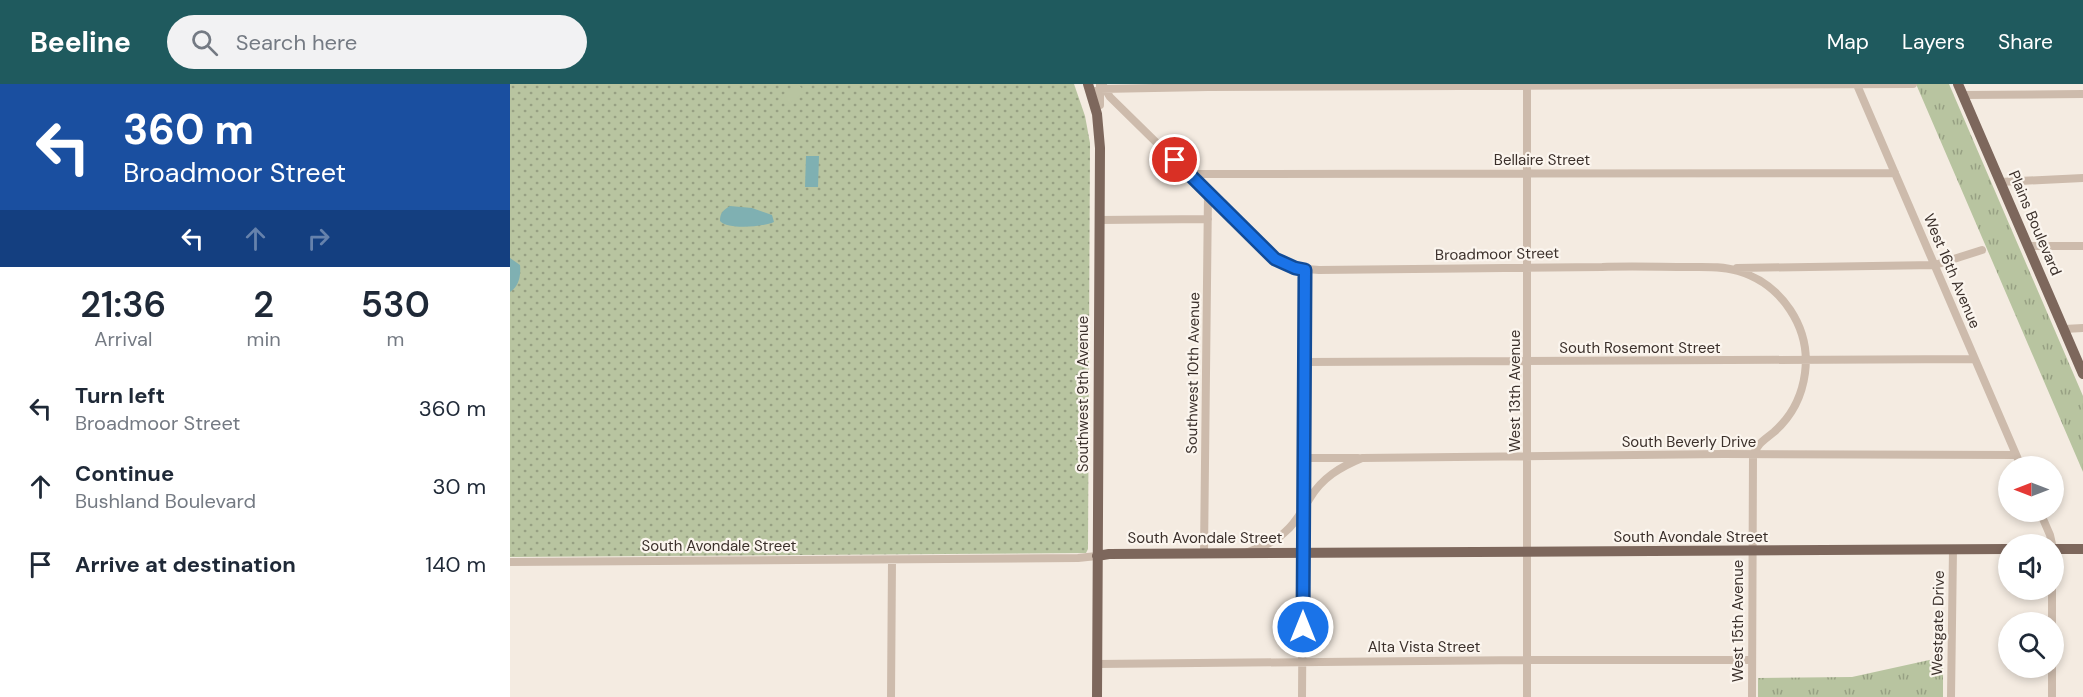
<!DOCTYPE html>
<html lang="en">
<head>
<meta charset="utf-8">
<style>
  body { margin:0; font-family:"DM Sans",sans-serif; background:#f2f2f3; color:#1f2937; height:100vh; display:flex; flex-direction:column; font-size:22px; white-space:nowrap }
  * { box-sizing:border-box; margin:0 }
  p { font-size:20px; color:#747a83 }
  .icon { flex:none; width:33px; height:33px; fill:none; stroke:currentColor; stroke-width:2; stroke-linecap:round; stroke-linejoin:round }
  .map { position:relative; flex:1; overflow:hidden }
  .side { display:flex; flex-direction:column; background:#fff; width:510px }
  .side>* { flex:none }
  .banner { background:#1a4fa0; color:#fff; overflow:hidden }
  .needle { width:39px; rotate:270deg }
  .buttons { position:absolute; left:1488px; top:372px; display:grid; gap:12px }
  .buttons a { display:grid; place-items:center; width:66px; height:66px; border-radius:50%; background:#fff; box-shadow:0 3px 9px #0003; font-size:30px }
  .pin { position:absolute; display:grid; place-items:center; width:51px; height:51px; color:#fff; margin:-26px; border:3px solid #fff; border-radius:50%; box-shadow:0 2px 6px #0007 }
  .me { position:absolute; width:66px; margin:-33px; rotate:0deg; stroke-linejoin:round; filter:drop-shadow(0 0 4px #0008) }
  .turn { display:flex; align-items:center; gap:21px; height:126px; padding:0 24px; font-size:27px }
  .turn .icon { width:78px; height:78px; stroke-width:2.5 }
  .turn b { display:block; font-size:42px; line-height:51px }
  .lanes { display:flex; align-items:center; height:57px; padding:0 24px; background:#0003; justify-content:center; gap:30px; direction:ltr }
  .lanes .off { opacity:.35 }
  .eta { display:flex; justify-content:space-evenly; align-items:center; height:102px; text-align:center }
  .eta b { font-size:36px; font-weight:600; line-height:42px }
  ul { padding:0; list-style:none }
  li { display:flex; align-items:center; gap:18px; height:78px; padding:0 24px }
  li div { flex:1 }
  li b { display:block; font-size:22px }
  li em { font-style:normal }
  header { display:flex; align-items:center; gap:36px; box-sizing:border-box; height:84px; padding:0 30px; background:#1f5a5e; color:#fff }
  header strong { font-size:28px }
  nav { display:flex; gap:33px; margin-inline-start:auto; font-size:21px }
  .search { width:420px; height:54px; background:#f2f2f3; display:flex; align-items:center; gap:15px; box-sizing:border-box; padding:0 21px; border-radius:33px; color:#747a83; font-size:22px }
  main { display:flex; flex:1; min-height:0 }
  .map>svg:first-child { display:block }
  .grass { fill:url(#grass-dots) }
  .park { fill:url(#park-tufts) }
  .pitch { fill:#b8c4a0 }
  .water { fill:#7fb0b2 }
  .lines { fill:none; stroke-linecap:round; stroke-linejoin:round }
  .minor { stroke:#cdbbac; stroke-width:8 }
  .major { stroke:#7d675c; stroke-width:10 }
  .route-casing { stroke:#114b97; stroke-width:15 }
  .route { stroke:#1a73e8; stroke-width:10 }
  .labels { text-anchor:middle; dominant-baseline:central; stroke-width:4.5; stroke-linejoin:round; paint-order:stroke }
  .street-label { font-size:15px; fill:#3b302b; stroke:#fbf5ee }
</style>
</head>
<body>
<header>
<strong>Beeline</strong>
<div class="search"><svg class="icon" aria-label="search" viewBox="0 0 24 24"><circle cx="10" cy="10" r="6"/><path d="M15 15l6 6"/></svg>Search here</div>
<nav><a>Map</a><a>Layers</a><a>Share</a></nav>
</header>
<main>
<section class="side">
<div class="banner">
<div class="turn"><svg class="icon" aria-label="left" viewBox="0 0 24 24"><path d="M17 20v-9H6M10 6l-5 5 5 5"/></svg><div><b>360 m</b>Broadmoor Street</div></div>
<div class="lanes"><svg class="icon" aria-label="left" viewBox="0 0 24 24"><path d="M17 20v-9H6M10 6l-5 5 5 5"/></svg><svg class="icon off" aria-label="ahead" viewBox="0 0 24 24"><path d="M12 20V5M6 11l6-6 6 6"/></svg><svg class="icon off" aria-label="right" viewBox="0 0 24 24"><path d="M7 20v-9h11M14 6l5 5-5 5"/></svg></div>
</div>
<div class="eta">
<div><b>21:36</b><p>Arrival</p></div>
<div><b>2</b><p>min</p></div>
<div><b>530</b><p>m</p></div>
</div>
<ul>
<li><svg class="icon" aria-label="left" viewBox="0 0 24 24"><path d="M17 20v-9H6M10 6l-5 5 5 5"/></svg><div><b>Turn left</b><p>Broadmoor Street</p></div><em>360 m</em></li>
<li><svg class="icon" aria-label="ahead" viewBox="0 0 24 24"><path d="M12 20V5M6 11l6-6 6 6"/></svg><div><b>Continue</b><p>Bushland Boulevard</p></div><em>30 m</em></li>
<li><svg class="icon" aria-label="arrive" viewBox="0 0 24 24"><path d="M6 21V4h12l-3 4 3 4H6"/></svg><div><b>Arrive at destination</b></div><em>140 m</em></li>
</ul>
</section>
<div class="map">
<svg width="1573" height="613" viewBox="0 0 1573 613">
  <defs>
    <pattern id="grass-dots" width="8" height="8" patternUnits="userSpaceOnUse" patternTransform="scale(1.5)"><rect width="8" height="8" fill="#b8c4a0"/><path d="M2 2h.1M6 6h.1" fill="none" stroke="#97a083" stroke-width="1.8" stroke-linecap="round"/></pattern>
    <pattern id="park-tufts" width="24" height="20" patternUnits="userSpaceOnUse" patternTransform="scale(1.5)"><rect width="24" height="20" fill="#b8c4a0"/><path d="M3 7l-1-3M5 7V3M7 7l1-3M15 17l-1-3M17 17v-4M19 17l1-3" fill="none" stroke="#97a083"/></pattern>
  </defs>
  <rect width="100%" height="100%" fill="#f4ebe1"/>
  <!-- grass -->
  <path class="grass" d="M0 0H564L575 32 580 59 578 465 576 469 0 473Z"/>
  <!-- park -->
  <path class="park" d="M1406 0H1439L1573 312V388Z
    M1433 573V613H1248V594L1342 593Z"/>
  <!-- pitch -->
  <path class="pitch" d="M288 0 295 8 276 22 270 13Z"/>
  <!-- water -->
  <path class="water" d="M296 72H309L308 103H295Z
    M220 122 242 124 262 131 264 138C253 143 218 146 210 137 210 129 213 126 220 122Z
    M0 174 10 181C11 192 9 202 0 208Z"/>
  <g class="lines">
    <!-- minor -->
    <path class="minor" d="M592 0 600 13 765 175 785 184 809 186C903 185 998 184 1092 183 1121 182 1150 183 1179 183 1195 183 1213 182 1228 187 1272 200 1301 244 1295 289 1292 312 1281 333 1264 348 1253 357 1249 358 1243 371L1242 613
      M1017 0V613
      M1347 1 1511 382
      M581 8 590 5 698 3 1403 0
      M1453 11 1573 10
      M590 21V0
      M679 90 1385 89
      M1490 98 1573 94
      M590 136 698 135
      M1518 162H1573
      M1227 184 1425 181 1472 166
      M1554 245 1573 244
      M795 278 1464 275
      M795 374H848
      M1530 428 1540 451 1542 460
      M738 468C751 463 765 458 775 448 787 438 792 426 800 414 812 394 830 383 852 374L1213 370 1506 371
      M694 469 698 109
      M0 478 568 474 587 472
      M1542 538V506
      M587 580 1017 576H1242
      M381 613 382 476
      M792 613 795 186
      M1441 613 1443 465
      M1542 613V584"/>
    <!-- major -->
    <path class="major" d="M578 0 587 30 590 64 587 613
      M1448 0 1573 290
      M1544 465H1573
      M587 472 599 470 1498 465"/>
  </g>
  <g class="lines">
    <defs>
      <path id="route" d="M665 76 765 175 785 184 795 186 793 543"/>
    </defs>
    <!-- route casing -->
    <use href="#route" class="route-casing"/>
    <!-- route -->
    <use href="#route" class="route"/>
  </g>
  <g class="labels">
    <!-- street labels -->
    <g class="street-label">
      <text x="1032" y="76">Bellaire Street</text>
      <text transform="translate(1525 139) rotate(67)">Plains Boulevard</text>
      <text transform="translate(987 170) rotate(-1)">Broadmoor Street</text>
      <text transform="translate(1442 187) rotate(67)">West 16th Avenue</text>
      <text x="1130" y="264">South Rosemont Street</text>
      <text transform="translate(683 289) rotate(-89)">Southwest 10th Avenue</text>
      <text transform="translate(1005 307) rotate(-90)">West 13th Avenue</text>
      <text transform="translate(573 310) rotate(-90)">Southwest 9th Avenue</text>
      <text x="1179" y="358">South Beverly Drive</text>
      <text x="1181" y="453">South Avondale Street</text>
      <text x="695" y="454">South Avondale Street</text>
      <text x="209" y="462">South Avondale Street</text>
      <text transform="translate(1228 537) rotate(-90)">West 15th Avenue</text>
      <text transform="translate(1428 539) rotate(-89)">Westgate Drive</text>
      <text x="914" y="563">Alta Vista Street</text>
    </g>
  </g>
</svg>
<div class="buttons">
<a><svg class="needle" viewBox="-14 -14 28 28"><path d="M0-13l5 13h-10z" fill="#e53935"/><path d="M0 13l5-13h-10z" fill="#747a83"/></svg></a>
<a><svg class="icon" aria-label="sound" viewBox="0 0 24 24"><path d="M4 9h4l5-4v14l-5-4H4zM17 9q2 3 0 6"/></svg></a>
<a><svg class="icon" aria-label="search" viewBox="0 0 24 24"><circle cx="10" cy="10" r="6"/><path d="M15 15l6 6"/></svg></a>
</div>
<div class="pin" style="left:665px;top:76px;background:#d93025"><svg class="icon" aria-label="arrive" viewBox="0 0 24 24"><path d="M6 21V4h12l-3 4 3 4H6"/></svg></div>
<svg class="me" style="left:793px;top:543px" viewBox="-20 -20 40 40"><circle r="17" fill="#1a73e8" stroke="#fff" stroke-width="3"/><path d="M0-11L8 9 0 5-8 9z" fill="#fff"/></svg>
</div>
</main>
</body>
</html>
